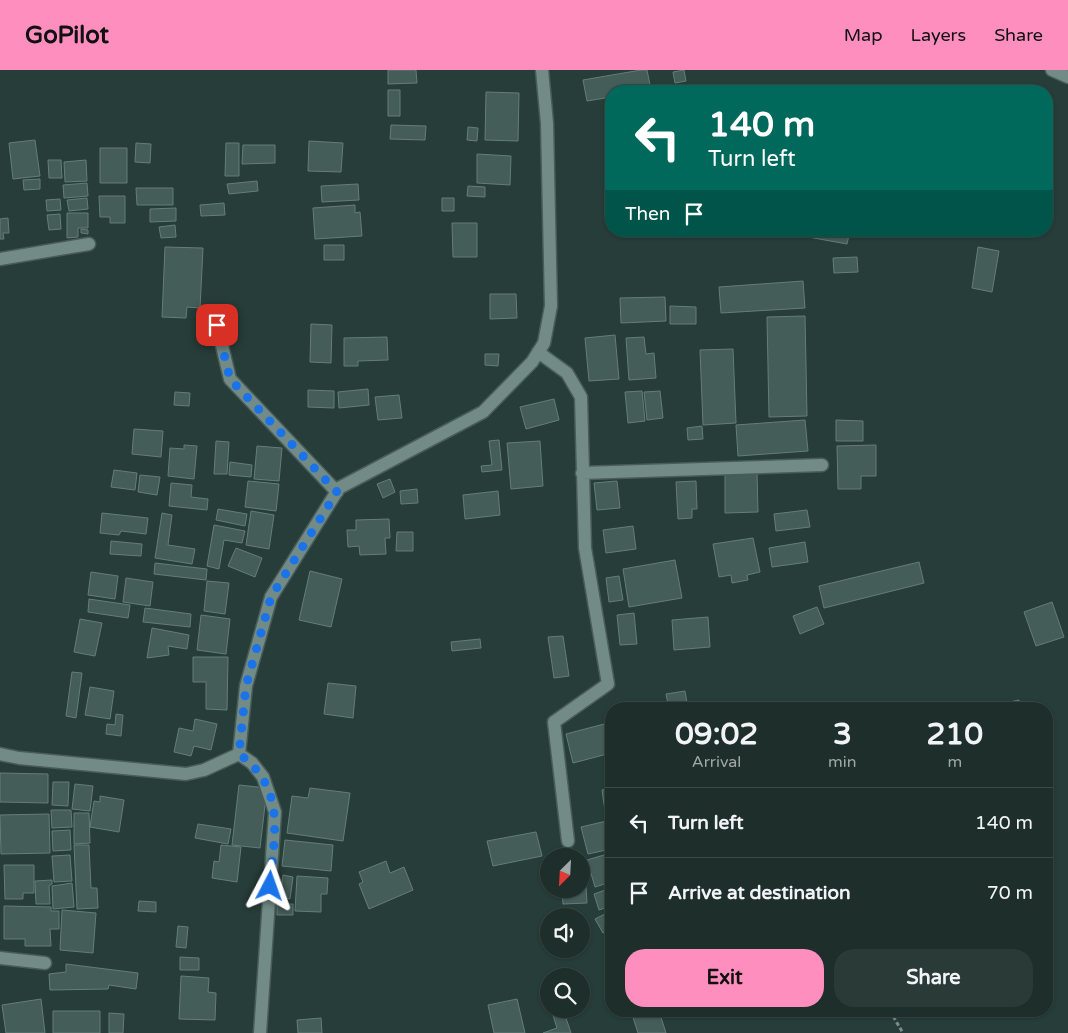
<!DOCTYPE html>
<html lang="en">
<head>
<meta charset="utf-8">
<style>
  body { margin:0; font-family:"Varela Round",sans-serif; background:#2a3a37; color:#f1f3f6; height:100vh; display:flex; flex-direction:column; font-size:19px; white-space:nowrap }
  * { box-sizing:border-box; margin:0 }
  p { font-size:16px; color:#a0a8a9 }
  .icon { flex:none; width:28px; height:28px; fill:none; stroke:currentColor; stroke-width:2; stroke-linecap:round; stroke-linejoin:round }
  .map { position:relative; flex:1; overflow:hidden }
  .panel { position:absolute; left:605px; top:632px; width:448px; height:315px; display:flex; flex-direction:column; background:#1d2e2b; border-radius:20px; box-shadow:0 1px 4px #0004,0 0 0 1px #3b4a47 }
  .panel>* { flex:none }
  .top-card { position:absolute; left:605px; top:15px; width:448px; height:152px; border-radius:20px; box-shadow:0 1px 4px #0004,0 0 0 1px #3b4a47; background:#00695c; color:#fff; overflow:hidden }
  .needle { width:32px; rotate:204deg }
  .tools { position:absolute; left:540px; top:778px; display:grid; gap:10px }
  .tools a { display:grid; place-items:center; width:50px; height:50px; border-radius:50%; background:#1d2e2b; box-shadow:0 1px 4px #0004,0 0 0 1px #3b4a47; font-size:25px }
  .pin { position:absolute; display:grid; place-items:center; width:42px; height:42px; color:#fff; margin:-21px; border-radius:10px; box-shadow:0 2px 8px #0006 }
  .me { position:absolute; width:55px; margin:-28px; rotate:4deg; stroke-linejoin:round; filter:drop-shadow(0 0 4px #0008) }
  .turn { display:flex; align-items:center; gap:18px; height:105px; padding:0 20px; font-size:22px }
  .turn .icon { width:65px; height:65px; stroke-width:2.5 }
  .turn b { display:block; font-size:35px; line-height:42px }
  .then { display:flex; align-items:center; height:48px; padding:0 20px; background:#0003; gap:10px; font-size:19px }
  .eta { display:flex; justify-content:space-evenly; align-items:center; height:85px; text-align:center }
  .eta b { font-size:30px; font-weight:800; line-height:35px }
  .action { display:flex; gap:10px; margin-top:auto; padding:10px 20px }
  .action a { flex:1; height:58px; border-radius:20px; background:#fd8ebe; color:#111; font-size:20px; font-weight:800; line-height:58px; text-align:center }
  .action a+a { background:#2a3a37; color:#f1f3f6 }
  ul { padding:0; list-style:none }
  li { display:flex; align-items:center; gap:15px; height:70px; padding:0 20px; border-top:1px solid #3b4a47 }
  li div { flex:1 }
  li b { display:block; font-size:19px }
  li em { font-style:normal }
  header { display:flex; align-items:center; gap:30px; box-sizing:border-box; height:70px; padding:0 25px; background:#fd8ebe; color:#111 }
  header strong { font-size:24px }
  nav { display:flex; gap:28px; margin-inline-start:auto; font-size:18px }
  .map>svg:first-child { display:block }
  .building { fill:#455d59; stroke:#657d79 }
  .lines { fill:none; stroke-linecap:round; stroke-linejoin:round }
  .minor-casing { stroke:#485c58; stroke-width:15 }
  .path { stroke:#7b8c89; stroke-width:3; stroke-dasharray:4 2.5; stroke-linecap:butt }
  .minor { stroke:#728b87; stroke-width:12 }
  .route { stroke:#1a73e8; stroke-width:9; stroke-dasharray:0 16.2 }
</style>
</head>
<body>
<header>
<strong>GoPilot</strong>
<nav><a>Map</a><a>Layers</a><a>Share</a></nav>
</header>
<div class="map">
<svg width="1068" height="963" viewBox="0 0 1068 963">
  <rect width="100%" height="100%" fill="#273d39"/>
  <!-- building -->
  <path class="building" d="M388 0H416L417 13 388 14Z
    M641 0H647L651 20 611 21V27L587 31 583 10Z
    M684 0 686 11 675 13 673 2Z
    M388 20H400V46H388Z
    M486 22 519 23 518 71 485 70Z
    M391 55 426 56 425 70 390 69Z
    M468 57 478 58 477 71 467 70Z
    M35 70 40 106 13 109 9 73Z
    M309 71 343 73 341 102 308 101Z
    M136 73 151 74 150 93 135 92Z
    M226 73H239V106H225Z
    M243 75H275V93L242 94Z
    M100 78H127V113H100Z
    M477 84 511 86 510 115 477 113Z
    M48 90H61L62 108H49Z
    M86 90 87 111 65 112 64 92Z
    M40 109V119L24 120 23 110Z
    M257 111 258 121 229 124 227 114Z
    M87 113 88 126 64 128 63 115Z
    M358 114 359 130 322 132 321 116Z
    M468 116 485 117V127L467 126Z
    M136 118H173V135H137Z
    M99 126H125V153H110V147H100Z
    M87 128 88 139 69 141 67 130Z
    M442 128H454V141H442Z
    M60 129 61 140 47 141 46 130Z
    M224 133 225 145 201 146 200 135Z
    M355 135V143L360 142 362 166 315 169 313 138Z
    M176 138V151L150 152V139Z
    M67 143H88V158H78V167L67 168Z
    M60 144 61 159 49 160 47 145Z
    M8 148 9 163H3L4 169H0V149Z
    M452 153H477V187H453Z
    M175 155 176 167 161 168 159 157Z
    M81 159 88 160V164L81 163Z
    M786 161H850L847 174 786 163Z
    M324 175H344V190H324Z
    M165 177 203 178 200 238 187 237 186 248 162 247Z
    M978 177 999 181 992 222 972 218Z
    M857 187 858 202 834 203 833 188Z
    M803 211 805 238 721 243 719 217Z
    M490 224H516L517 248 490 249Z
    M665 227 666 251 621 253 620 228Z
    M670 236 696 237V254H670Z
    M805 246 807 346 769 347 767 247Z
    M311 254 332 255 331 293 310 292Z
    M615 265 619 309 589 311 585 268Z
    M387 267 388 290 358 291V296H344V268Z
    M644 267 646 284 654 283 656 308 629 310 626 268Z
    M733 279 736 353 703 355 700 280Z
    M485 284H499L498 296 485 295Z
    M368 319 369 335 339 338 338 322Z
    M308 320 334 321V338L308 337Z
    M642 321 645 351 628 353 625 322Z
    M660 321 663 348 647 350 644 322Z
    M175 322 190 323 189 336 174 335Z
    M399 325 402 348 378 350 375 327Z
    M554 329 559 350 526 359 520 337Z
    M805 350 808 381 738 386 736 355Z
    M836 350 863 351V371H836Z
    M702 356 703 369 688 370 687 358Z
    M134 359 163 361 161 387 132 384Z
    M499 370 502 400 482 402 481 396 492 395 489 371Z
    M216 371 229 372 227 404H214Z
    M540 371 543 416 511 419 507 373Z
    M184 375 197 376 194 409 168 406 170 378 184 379Z
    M876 375V406H861V419H838L837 376Z
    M257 376 282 378 279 411 254 409Z
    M230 392 252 395 251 407 229 405Z
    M114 400 137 403 135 420 111 417Z
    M725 402H757L758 442 725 443Z
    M140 405 160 407 157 425 138 422Z
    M390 409 395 422 383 428 377 414Z
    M248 411 279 414 276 441 245 437Z
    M617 411 620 438 597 440 594 413Z
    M696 411 697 439H692V448L678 449 676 412Z
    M171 413 192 415 191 427 208 429 207 440 169 436Z
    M417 419 418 433 401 434 400 421Z
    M498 421 500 445 465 449 463 425Z
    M218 439 247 444 245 456 216 450Z
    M807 440 810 457 776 461 774 444Z
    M251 441 274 445 269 479 246 475Z
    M102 443 148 448 146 464 121 461 119 465 100 463Z
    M162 443 172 445 168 475 195 479 192 494 155 488Z
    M389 449 390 468H385L386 484 360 485 359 476 348 477 347 460H356V450Z
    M214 455 245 461 242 473 224 470 219 499 207 496Z
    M633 456 636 479 606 483 603 460Z
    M397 462H413V481H396Z
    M753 468 760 502 747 505 748 510 732 513 731 505 719 507 713 474Z
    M111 471 142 474 141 486 110 484Z
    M805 472 808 492 772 497 769 478Z
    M236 478 262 488 255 507 228 496Z
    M675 490 682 528 629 537 623 499Z
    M919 492 924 513 824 538 819 516Z
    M155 493 207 499 206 510 154 504Z
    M310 501 342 509 331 557 299 550Z
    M91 502 118 506 115 529 88 525Z
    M619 506 623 530 609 532 606 508Z
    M126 508 153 512 150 536 123 532Z
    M207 511 229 513 225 544 204 541Z
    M89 529 130 535 128 548 88 542Z
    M1052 532 1064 567 1036 576 1024 542Z
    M817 537 824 554 800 564 793 546Z
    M145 538 191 544 190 557 143 552Z
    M634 543 637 574 620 575 617 545Z
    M201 545 230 549 226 584 197 580Z
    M708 547 710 577 674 580 672 550Z
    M80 549 102 553 95 586 74 582Z
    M152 558 189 565 187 579 168 576 169 585 147 588Z
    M563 566 569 606 554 608 548 567Z
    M480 569 481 578 452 581 451 572Z
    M193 587H228L227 640 206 639V612H193Z
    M72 602 82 603 76 648 66 646Z
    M328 613 356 616 353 648 324 644Z
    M90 617 114 621 110 649 85 645Z
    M685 621 688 639H669L666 624Z
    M1019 630 1021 639H1007L1005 633Z
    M116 644 123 645 121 666 106 664 107 654 115 655Z
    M195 649 217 654 211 680 194 676 191 686 174 682 179 658 193 661Z
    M608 653 611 665V683L573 693 566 664Z
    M0 703 48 704V733L0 732Z
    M53 712H69L68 736 52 735Z
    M75 714 93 716 90 741 72 739Z
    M239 715 267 718 260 778 232 775Z
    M310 718 350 723 343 771 287 763 292 726 308 728Z
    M611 718V748H606L602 720Z
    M100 726 124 730 119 762 90 757 94 731 100 732Z
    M51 740H71L72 757 52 758Z
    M74 743H89L90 773 74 774Z
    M49 744 50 783 1 784 0 745Z
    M611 750V779L588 784 581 757Z
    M198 754 231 759 228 774 195 768Z
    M70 760 71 780 53 781 52 761Z
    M536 762 542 786 493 796 487 771Z
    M285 770 333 775 331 801 282 796Z
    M74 775H89L91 818H97L98 838 77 839Z
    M221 775 241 777 237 812 212 808 214 791 219 792Z
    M611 783V812L595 817 587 790Z
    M70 785 72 811 54 812 52 786Z
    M581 787H583L585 813H581Z
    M386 791 390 803 404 797 413 820 369 839 359 814 363 812 359 802Z
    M4 795H34V823H23V829H5Z
    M283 805 293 807 290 829 280 827Z
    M297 806 328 808 327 824H321V842L295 841Z
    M52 810V814L49 816 50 834H36L35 811Z
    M72 813 74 837 53 839 52 816Z
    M586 816 587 833 563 834 562 819H581V817Z
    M611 818V836L599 840 594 824Z
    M139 831 156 832V842L138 841Z
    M277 834H293V845H277Z
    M4 836 51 837V841H59V859H50L51 876H25V869H4Z
    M62 840 96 843 93 883 60 880Z
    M611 841V859L603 863 595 849Z
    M178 856 188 857 186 878 176 877Z
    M611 864V881H610L605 866Z
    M552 879H574L553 882Z
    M180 887 199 888V900H180Z
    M66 894 138 903 136 919 109 915 108 919 50 920 49 904 66 902Z
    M181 906 209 908 208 922 216 923 215 950 179 949Z
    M41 929 45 963H6L2 935Z
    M517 929 525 963H494L488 935Z
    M551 939H563L571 963H543L557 958Z
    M53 941H100V963H53Z
    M631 941H659L666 963H638Z
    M109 943 124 944 123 963H109Z
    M321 948 322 963H298L297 950Z"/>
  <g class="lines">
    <defs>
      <path id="minor" d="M1052 0 1068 7
        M0 189 89 174
        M217 255 230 309 337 422
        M538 282 567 303 581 327 585 478 608 614 554 652 568 771
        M582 403 822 395
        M0 684 19 688 186 704 204 700 239 684 246 616 271 527 339 418 483 342 532 292 544 273 551 236 547 53 542 0
        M239 684 252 693 263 707 275 742 260 963
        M0 888 45 893"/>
    </defs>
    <!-- minor casing -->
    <use href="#minor" class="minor-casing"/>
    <!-- path -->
    <path class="path" d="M890 941 903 963"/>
    <!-- minor -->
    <use href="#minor" class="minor"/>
  </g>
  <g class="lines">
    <!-- route -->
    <path class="route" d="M217 255 230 309 337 422 271 527 246 616 239 684C287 719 274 764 270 816"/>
  </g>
</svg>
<div class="tools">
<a><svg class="needle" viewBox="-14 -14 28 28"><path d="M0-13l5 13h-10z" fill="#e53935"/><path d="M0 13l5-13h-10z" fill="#a0a8a9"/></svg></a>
<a><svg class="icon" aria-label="sound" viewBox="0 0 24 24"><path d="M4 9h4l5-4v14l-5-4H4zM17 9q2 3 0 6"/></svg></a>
<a><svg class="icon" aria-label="search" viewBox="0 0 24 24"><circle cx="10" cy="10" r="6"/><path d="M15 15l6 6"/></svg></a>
</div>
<div class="pin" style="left:217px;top:255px;background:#d93025"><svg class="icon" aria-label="arrive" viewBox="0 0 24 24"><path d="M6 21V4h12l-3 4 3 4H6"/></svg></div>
<svg class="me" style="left:270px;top:816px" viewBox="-20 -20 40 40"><path d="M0-17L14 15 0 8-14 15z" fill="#1a73e8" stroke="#fff" stroke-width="4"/></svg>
<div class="top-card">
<div class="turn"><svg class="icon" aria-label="left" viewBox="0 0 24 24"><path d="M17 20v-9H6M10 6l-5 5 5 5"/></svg><div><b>140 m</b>Turn left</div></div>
<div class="then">Then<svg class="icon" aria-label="arrive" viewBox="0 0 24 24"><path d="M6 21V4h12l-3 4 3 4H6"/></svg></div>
</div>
<section class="panel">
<div class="eta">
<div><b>09:02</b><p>Arrival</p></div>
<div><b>3</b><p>min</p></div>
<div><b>210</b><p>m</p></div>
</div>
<ul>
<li><svg class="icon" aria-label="left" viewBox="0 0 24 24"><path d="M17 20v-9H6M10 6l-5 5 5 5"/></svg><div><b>Turn left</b></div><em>140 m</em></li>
<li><svg class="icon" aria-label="arrive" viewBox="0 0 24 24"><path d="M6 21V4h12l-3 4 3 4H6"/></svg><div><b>Arrive at destination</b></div><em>70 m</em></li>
</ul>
<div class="action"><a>Exit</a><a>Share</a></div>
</section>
</div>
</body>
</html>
